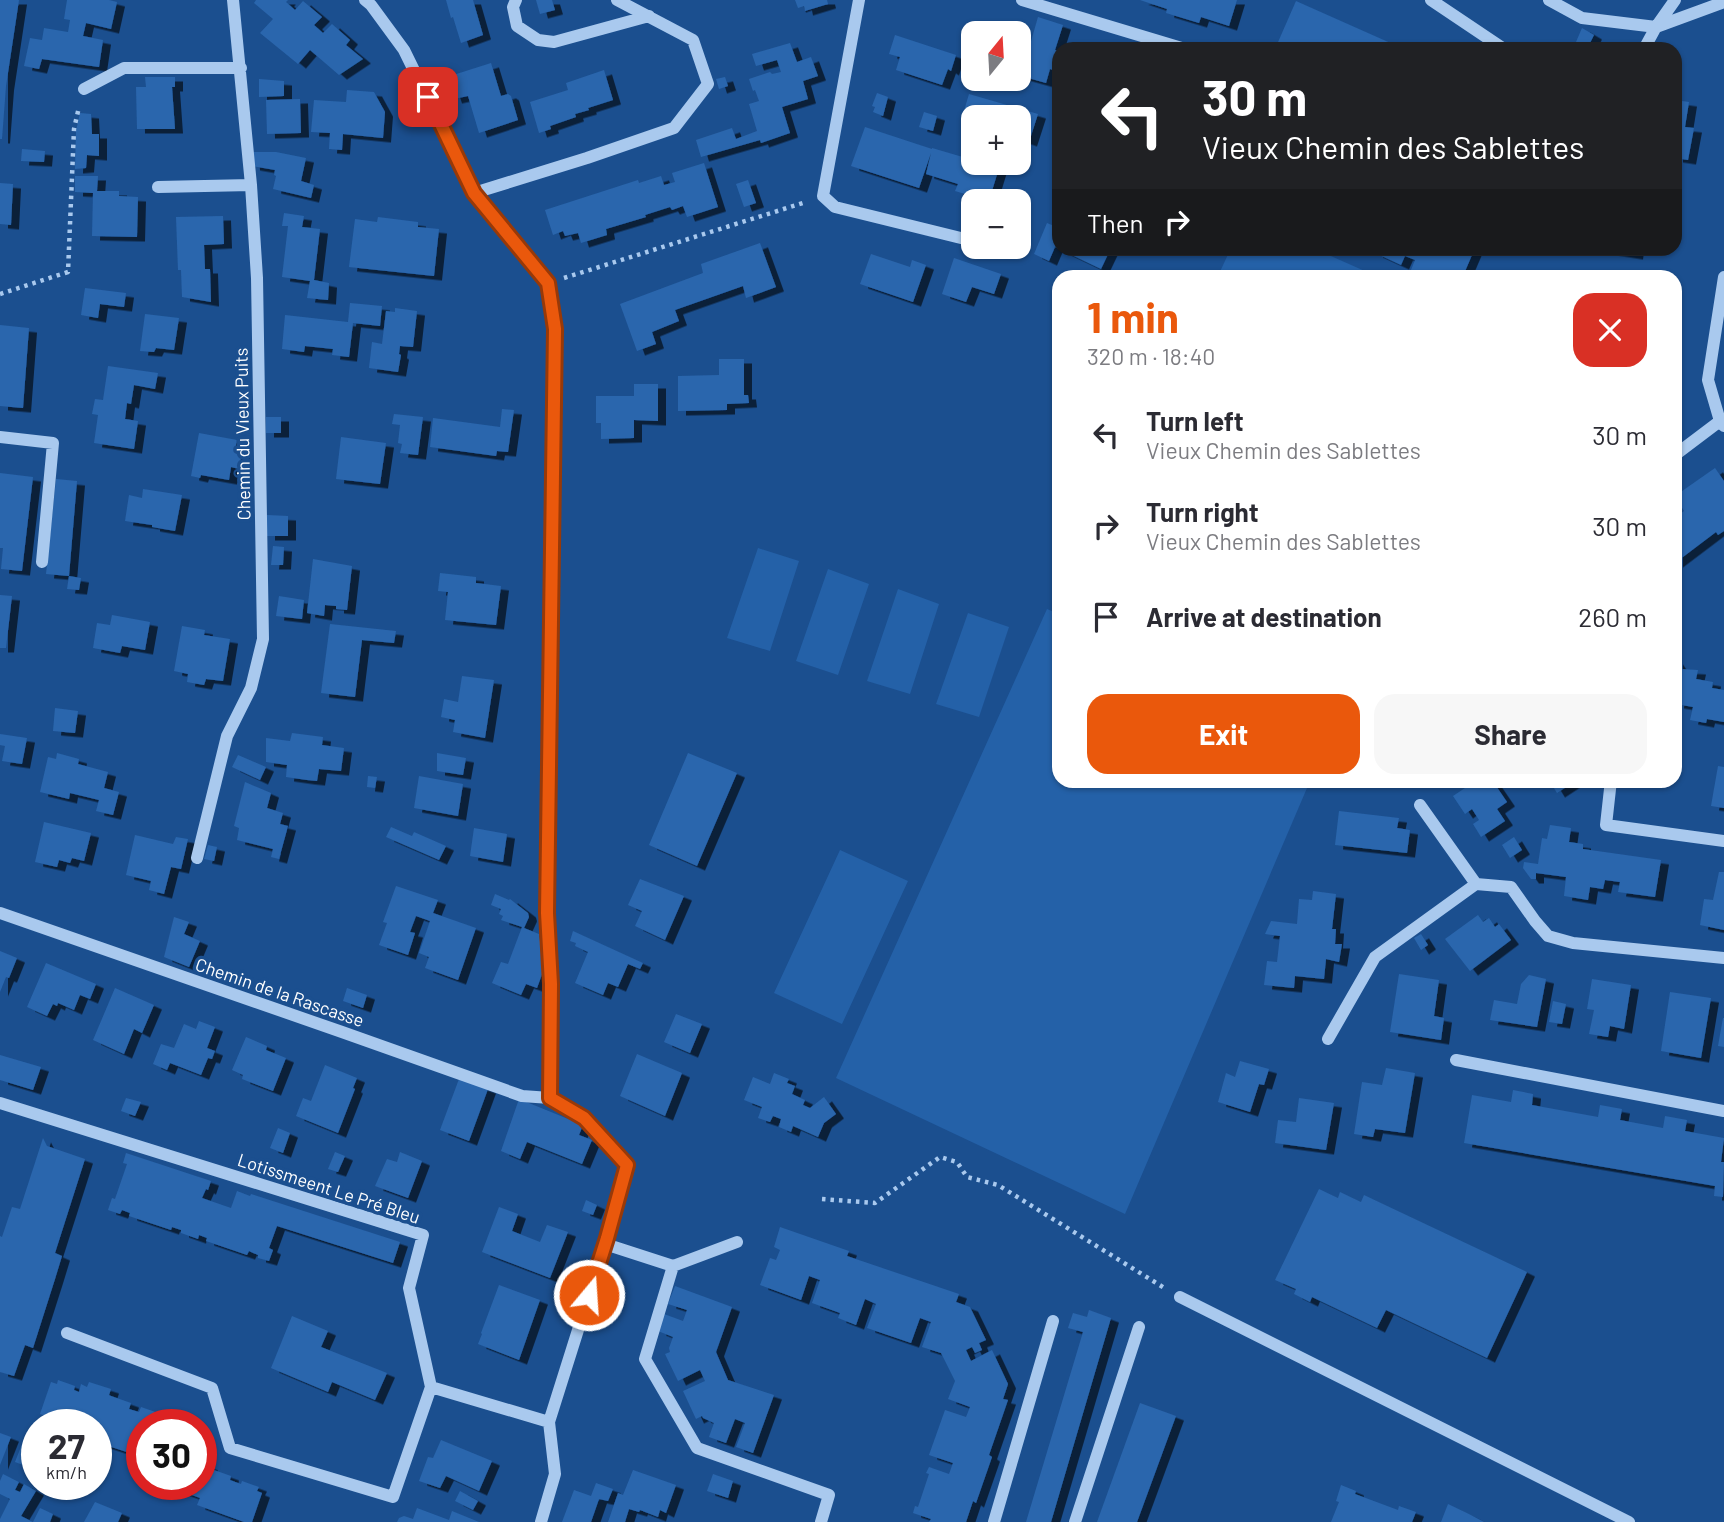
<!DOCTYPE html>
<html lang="en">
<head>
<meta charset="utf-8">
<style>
  body { margin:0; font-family:Barlow,sans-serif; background:#f7f7f7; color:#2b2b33; height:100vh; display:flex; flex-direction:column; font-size:26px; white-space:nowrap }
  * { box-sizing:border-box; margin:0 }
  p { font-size:23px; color:#7c7c81 }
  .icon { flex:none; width:38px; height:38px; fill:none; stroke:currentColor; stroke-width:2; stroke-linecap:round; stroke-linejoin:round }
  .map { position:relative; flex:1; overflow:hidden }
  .sheet { position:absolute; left:1052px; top:270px; width:630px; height:518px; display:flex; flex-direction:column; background:#fff; border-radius:21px; box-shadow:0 2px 5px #0004 }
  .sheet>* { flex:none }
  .banner { position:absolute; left:1052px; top:42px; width:630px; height:214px; border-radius:21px; box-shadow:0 2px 5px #0004; background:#202124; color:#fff; overflow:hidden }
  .needle { width:46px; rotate:18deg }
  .tools { position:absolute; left:961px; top:21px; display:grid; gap:14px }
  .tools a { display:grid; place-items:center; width:70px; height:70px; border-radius:14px; background:#fff; box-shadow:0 2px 5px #0004; font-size:35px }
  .speed { position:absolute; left:21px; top:1409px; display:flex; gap:14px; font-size:35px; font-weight:700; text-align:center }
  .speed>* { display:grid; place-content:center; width:91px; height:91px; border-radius:50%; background:#fff; box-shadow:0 2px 5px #0004; line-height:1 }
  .speed small { font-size:18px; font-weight:400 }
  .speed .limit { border:10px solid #d22; background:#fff; color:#111 }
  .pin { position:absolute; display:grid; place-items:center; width:60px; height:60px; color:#fff; margin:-30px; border-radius:14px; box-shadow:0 4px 10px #0006 }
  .me { position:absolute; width:77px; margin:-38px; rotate:18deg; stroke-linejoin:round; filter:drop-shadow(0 0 5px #0008) }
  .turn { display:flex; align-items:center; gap:24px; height:147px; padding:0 35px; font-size:32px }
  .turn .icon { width:91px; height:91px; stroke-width:2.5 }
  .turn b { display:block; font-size:49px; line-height:60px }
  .then { display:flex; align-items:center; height:66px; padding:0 35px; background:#0003; gap:14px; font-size:26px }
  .round { display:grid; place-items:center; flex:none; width:74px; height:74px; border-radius:21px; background:#f7f7f7 }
  .head { display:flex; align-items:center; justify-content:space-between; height:119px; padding:0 35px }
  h1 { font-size:42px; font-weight:700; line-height:52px; color:#ea580c }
  .action { display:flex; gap:14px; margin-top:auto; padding:14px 35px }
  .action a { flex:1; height:80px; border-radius:21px; background:#ea580c; color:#fff; font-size:28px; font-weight:700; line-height:80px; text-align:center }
  .action a+a { background:#f7f7f7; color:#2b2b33 }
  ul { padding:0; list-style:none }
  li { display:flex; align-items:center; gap:21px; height:91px; padding:0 35px }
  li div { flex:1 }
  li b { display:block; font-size:26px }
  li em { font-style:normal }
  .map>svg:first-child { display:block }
  .green { fill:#2461a8 }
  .building { fill:#2a66ad; filter:url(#shadow) }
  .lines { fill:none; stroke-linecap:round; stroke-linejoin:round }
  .path { stroke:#a9c9ee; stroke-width:4.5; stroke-dasharray:3.5 5; stroke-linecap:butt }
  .minor { stroke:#a9c9ee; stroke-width:12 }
  .route-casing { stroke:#983908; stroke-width:18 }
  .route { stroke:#ea580c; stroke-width:12 }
  .labels { text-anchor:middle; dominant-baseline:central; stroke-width:7; stroke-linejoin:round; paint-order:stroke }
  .street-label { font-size:18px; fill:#fff; stroke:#1b4f8f }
</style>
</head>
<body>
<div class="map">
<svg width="1724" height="1522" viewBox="0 0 1724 1522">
  <defs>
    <filter id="shadow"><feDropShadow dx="8" dy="4.5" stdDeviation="0" flood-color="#0009"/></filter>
  </defs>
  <rect width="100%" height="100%" fill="#1b4f8f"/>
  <!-- green -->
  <path class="green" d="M1231 248 1315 249 1376 276H1218Z
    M758 548 799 561 770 651 727 638Z
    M828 569 869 584 838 675 796 661Z
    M898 589 939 604 910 694 867 681Z
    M1047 609 1059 614V780L1310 781 1125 1214 836 1078Z
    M968 613 1009 627 979 717 936 704Z
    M840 850 908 881 842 1024 774 993Z"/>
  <!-- building -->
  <path class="building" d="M0 0H19L6 86 2 139H0Z
    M67 0H109L117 2 111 29 86 23 83 36 103 40 99 67 42 59 39 69 24 66 30 38 42 40 44 28 68 32 70 20 64 19Z
    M256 0H288L286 2 295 10 303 1 322 17 314 25 323 33 332 24 350 40 346 45 363 59 339 75 310 50 298 64 260 33 273 19 254 3Z
    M446 0H473L483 35 461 43 453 17 451 18Z
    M536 0H552L555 10 540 14Z
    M795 0H827L828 4 805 11 804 6 798 8Z
    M1140 0H1237L1229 26 1201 17 1199 23 1166 13 1167 9Z
    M1296 1 1404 49H1275Z
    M1038 17 1063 25 1055 50 1059 51V72L1050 69 1046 83 1021 76Z
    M1582 28 1594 35 1588 47 1576 42Z
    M895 35 956 55 951 71 948 69 942 85 896 70 900 57 889 54Z
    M790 43 797 62 811 57 818 76 803 81 808 99 782 107 790 133 761 143 760 140 701 157 696 140 732 128 736 139 757 131 749 104 759 101 755 90 753 91 749 79 770 72 772 74 781 72 777 60 756 66 752 54Z
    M491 63 501 96 508 94 511 96 518 120 479 133 468 96 454 99 447 77Z
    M604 70 613 100 588 108 589 110 575 114 576 117 550 126 551 129 539 133 530 102 568 90 566 83Z
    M145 77H175V87H172L175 129H137L136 87H146Z
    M725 77 728 86 719 89 716 79Z
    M259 79 284 81V96L259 97Z
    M347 90 374 92 385 112 383 138 343 134 342 150 329 149 330 133 311 132 314 100 346 102Z
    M877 93 888 97 883 116 873 112 875 107 872 106Z
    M969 94 1038 114 1029 142 1018 138V117H973V125L961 121Z
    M300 99 301 133 267 134 266 100Z
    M1675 100 1689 102 1685 127 1694 128 1688 160 1675 158Z
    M924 112 937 116 933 131 919 127Z
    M80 113 91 114 92 134H99V156L87 155 86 168 75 169 76 131Z
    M865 127 932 149V148L973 160V163H983L999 168 991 194 984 192 982 199 955 191 958 184 926 174 931 153 919 188 851 166Z
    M22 149 45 151 44 162 21 161Z
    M251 152H276L306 158 301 181 314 185 311 198 273 189 276 176 274 175 275 170 252 166Z
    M704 163 718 207 687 217 683 206 672 210 670 207 645 215 646 217 606 229 607 235 581 243 578 233 565 236 563 231 553 235 545 210 638 180 639 183 661 176 664 185 675 182 672 173Z
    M75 176H98L97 191H119V196L138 197 137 237 92 236 93 193 75 192Z
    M748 180 756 203 744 207 736 184Z
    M0 183 13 184 11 225 0 224Z
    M284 213 304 216 302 227 320 229 314 280 329 283 328 300 307 298 310 281 282 277 288 226H282Z
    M223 216 224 244 204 245 205 269H210L211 302 182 297 181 270H178L176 217Z
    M378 217 418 222V227L439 229 434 276 349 267 355 219 377 222Z
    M1047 223 1059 228V248H1111L1101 269 1055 247 1049 261 1034 254Z
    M760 243 776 287 746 298 743 286 675 310 679 321 652 332 656 344 637 351 620 304 703 273 701 264Z
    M1377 248H1475L1463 276H1426L1411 270 1415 260 1405 256 1401 265 1375 253Z
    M1611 248H1636L1635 255 1610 251Z
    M871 254 910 267 912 260 926 265 913 302 860 284Z
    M954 258 1001 274 994 294 972 287 966 302 942 294Z
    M85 288 126 293 124 307 100 304 98 318 81 315Z
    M350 303 382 306 380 326 353 323 349 357 332 355 333 349 305 346 304 352 282 349 285 315 348 322Z
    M395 308 417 311 413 347 400 346 399 354 401 355 398 372 369 368 372 342 382 344 386 311 395 312Z
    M145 314 179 318 174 350 156 348 154 352 140 351Z
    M0 325 29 328 23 408 0 406Z
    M719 359H744V395H748L749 403 727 404V410L678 411V376L719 375Z
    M108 366 158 373 155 389 134 385 131 404 127 403 125 419 138 421 134 449 94 443 98 415 92 414 95 399 103 400Z
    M634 384H658V421L634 420V438L601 439V423H596V396H634Z
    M502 409 514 410 508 452 497 451 496 456 430 447 433 418 500 427Z
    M394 414 423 417 418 455 400 453 402 444 398 443 400 425 392 424Z
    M266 417H281V433H266Z
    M199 433 237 440 235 450 242 452 239 469 231 467 229 480 201 475 200 478 191 476Z
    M341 437 386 443 380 484 336 479Z
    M1715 468 1724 481V531L1718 535 1716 532 1675 563V518L1684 511 1675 496Z
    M0 473 33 477 22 571 1 569 3 548H0Z
    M56 479 77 481 69 576 46 574Z
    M143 489 182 495 175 531 152 527V525L125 521 129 495 142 498Z
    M267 515 288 516V536H267Z
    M273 546 284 547 283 565H271Z
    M313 559 352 566 347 610 336 609V606L325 605 324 616 307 613Z
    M440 573 476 577V583L501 586 496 625 445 620 448 592 438 591Z
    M69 576 81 578 79 590 67 589Z
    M0 595 12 596 6 648H0Z
    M279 596 304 600 302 619 276 616Z
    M112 615 150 622 145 650 122 646 120 653 93 648 97 623 110 625Z
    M330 624 396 631 394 643 362 640 355 697 321 693Z
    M182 626 205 630 204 635 230 639 223 681 206 679 204 685 187 682 188 674 174 671Z
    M1675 660 1681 669 1698 670 1696 679 1713 682 1712 688 1724 690V722L1707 719 1706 723 1690 720 1693 707 1676 704 1677 695H1675Z
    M462 676 494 680 485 738 453 732 455 720 441 717 444 699 458 702Z
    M55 708 78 711 75 733 53 731Z
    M292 733 323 737 322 745 344 748 341 771 319 769 317 781 307 780 286 777 287 765 266 762V738L290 741Z
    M0 734 27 738 22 764 2 761 5 746 0 745Z
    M57 753 79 759 78 764 108 772 104 788 119 792 113 815 96 811 99 800 70 793 69 799 40 792 48 757 56 759Z
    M437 753 466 758 463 775 437 771Z
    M688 753 737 773 697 866 649 845Z
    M238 755 266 767 260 780 232 767Z
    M1718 766 1724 767V808L1711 806Z
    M368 776 377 777 375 788 367 787Z
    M419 776 463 784 458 816 414 808Z
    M1459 780H1492L1507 802 1497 809 1505 821 1481 837 1473 824 1479 820 1472 809 1465 814 1453 796 1465 788Z
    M1549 780H1577L1557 793Z
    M245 782 271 793 267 808 283 813 280 824 288 826 279 859 271 857 273 849 237 840 239 828 234 826Z
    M1339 811 1399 818 1397 828 1410 830 1407 853 1335 845Z
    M44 822 91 833 84 861 72 858 70 863 59 860 57 867 35 862Z
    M1550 825 1571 828 1569 842 1583 844V849L1661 860 1655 897 1618 892 1620 882 1605 880 1603 889 1590 887 1588 900 1564 896 1566 877 1536 873V879H1531L1523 868 1524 862 1538 864 1542 838 1547 839Z
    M391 827 412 836 414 832 446 846 439 860 386 837Z
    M474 828 507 834 503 862 470 856Z
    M135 835 173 844 176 837 188 839 181 869 171 867 164 894 149 890 151 881 126 875Z
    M1514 837 1522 850 1510 858 1502 845Z
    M208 845 217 847 214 861 204 859Z
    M1719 872H1724V930L1700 925 1704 899 1713 900Z
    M640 879 684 896 665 940 635 926 642 911 628 905Z
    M396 886 438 900 433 913 476 928 458 980 425 968 429 957 419 953 430 921 416 916 410 932 415 933 408 955 379 945 387 923 383 922Z
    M1313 891 1336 894 1332 929H1336L1335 944H1342L1339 962 1326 959 1324 979 1295 976 1294 988 1264 985 1267 961 1277 962 1280 936 1265 934 1271 921 1297 924 1299 899 1312 900Z
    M495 894 509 900 510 899 528 913 529 917 524 928 539 934 544 969 537 988 526 984 521 995 492 983 501 962 508 964 522 927 501 920 503 916 499 914 501 909 491 905Z
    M1478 915 1483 922 1489 918 1495 927 1499 924 1511 940 1470 971 1445 939Z
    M174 917 189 922 184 934 200 941 189 967 164 957Z
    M573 931 643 963 640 969 628 964 618 987 608 983 603 995 575 983 588 952 575 946 576 943 570 941Z
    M1421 934 1428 945 1421 950 1414 938Z
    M0 951 17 958 9 978 6 977 0 992Z
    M46 963 96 984 90 999 80 995 74 1010 58 1003 57 1006 53 1004 47 1016 27 1007Z
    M1399 974 1439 980 1434 1016 1444 1018 1441 1040 1390 1032Z
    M1529 975 1546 979 1537 1027 1490 1020 1494 1000 1517 1004 1521 984Z
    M1592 979 1631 985 1624 1029 1610 1026 1608 1037 1589 1034 1594 1010 1587 1009Z
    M115 988 154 1005 142 1033 134 1029 124 1054 93 1040Z
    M347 988 367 995 363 1008 343 1001Z
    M1670 992 1711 998 1701 1058 1661 1051Z
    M1553 1001 1566 1004 1562 1024 1549 1022Z
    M676 1014 702 1024 690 1053 664 1042Z
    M1723 1018H1724V1047L1718 1046Z
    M199 1021 215 1027 207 1048 215 1051 212 1059 208 1058 201 1075 170 1063 167 1070 153 1064 161 1044 174 1048 184 1024 196 1029Z
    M246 1037 267 1046 266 1050 286 1058 273 1091 242 1079 243 1075 232 1070Z
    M637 1054 682 1073 665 1116 620 1096Z
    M0 1055 41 1067 33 1090 0 1080Z
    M1240 1061 1269 1069 1264 1085 1259 1084 1250 1112 1218 1102 1226 1073 1235 1077Z
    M325 1065 357 1078 353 1088 355 1089 338 1133 296 1116 303 1098 311 1101Z
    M1386 1068 1415 1073 1405 1133 1375 1129 1373 1137 1354 1134 1362 1082 1382 1085Z
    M774 1073 789 1079 787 1083 795 1086 792 1094 805 1100 803 1105 810 1108 824 1097 836 1114 824 1123 818 1137 793 1126 791 1132 779 1127 781 1119 773 1116 770 1122 758 1118 762 1107 744 1100 753 1077 770 1084Z
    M459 1079 488 1089 469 1141 440 1130Z
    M1513 1090 1533 1094 1532 1105 1598 1117 1600 1105 1622 1109 1620 1120 1663 1128 1665 1116 1687 1120 1685 1131 1724 1138 1721 1162H1724L1723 1197 1714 1196 1715 1186 1464 1143 1472 1095 1511 1102Z
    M126 1098 141 1102 135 1116 121 1111Z
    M1299 1098 1334 1103 1326 1150 1275 1143 1278 1120 1296 1122Z
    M519 1099 583 1125 579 1135 592 1140 582 1164 527 1142 520 1159 501 1151Z
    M278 1128 290 1133 283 1153 270 1148Z
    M43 1138 47 1146 85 1159 55 1253 62 1256 55 1279 33 1348 25 1345 14 1376 0 1372V1236L2 1237 12 1207 20 1209Z
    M335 1152 345 1156 338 1172 328 1169Z
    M400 1152 422 1161 408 1198 375 1186 387 1159 397 1162Z
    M126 1153 211 1181 208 1190 206 1189 202 1198 231 1208 237 1191 250 1196 251 1194 400 1242 393 1263 277 1226 269 1248 273 1250 269 1261 258 1258V1255L251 1252 249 1251 247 1255 206 1241 207 1238 199 1235 198 1239 181 1233V1230L172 1227 171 1230 129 1216 130 1213 122 1210 120 1214 108 1210 112 1198 115 1199 127 1164 123 1163Z
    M1319 1189 1338 1198 1340 1192 1361 1202 1364 1195 1527 1272 1487 1358 1386 1310 1377 1328 1312 1297 1310 1302 1294 1294 1296 1289 1275 1280Z
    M586 1200 597 1205 593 1215 582 1211Z
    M499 1207 518 1214 512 1231 540 1242 547 1225 568 1232 550 1278 482 1252Z
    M780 1227 849 1251 847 1256 959 1294 956 1302 970 1307 986 1340 979 1343 982 1350 975 1353 972 1347 966 1350 971 1361 992 1350 1008 1384 1003 1399 1008 1400 989 1455 992 1457 976 1503 973 1501 966 1522H929L931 1519 913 1513 915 1506 918 1507 929 1474 926 1473 929 1467 949 1474 953 1463 929 1455 945 1410 966 1417 970 1407 948 1399 955 1381 941 1353 922 1347 931 1322 920 1318 911 1343 867 1328 876 1304 865 1299 856 1325 838 1318 840 1313 812 1303 820 1280 809 1276 801 1300 760 1285 770 1258 776 1260 780 1250 774 1247Z
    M499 1285 540 1300 519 1360 478 1344 482 1334 481 1333Z
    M675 1286 732 1307 716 1352 728 1380 774 1395 753 1453 736 1447 745 1423 735 1419 726 1443 709 1437 714 1423 703 1418 702 1416 696 1419 683 1391 705 1381 700 1370 678 1381 665 1354 670 1352 669 1348 673 1337 658 1331 664 1314 683 1321 687 1310 668 1304Z
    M1089 1310 1111 1318 1051 1522H1026L1083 1332 1068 1328 1073 1313 1087 1317Z
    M292 1316 328 1331 321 1347 387 1373 375 1400 332 1382 328 1392 271 1368Z
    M58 1380 75 1386 74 1390 79 1392 81 1384 87 1387 89 1382 111 1389 109 1395 111 1396 131 1403 129 1409 139 1412 141 1407 164 1415 162 1421 171 1424H142V1457L96 1442V1424H69L40 1414 51 1382 57 1384Z
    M1140 1403 1176 1416 1137 1522H1097Z
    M0 1433 11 1437 0 1465Z
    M24 1439 37 1444V1466L33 1464 31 1468 15 1462Z
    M441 1440 492 1461 479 1491 446 1476 440 1488 419 1481 428 1457 433 1458Z
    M201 1458 206 1460 205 1464 210 1466 208 1473 212 1474 214 1470 231 1476 230 1480 238 1483 241 1484 242 1481 259 1487 257 1491 262 1493 252 1522H244L197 1505 200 1498 172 1488 173 1484H201Z
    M633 1470 676 1485 666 1513 660 1510 658 1517 640 1510 639 1512 629 1509 625 1522H608L618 1493 623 1495Z
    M3 1474 19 1482 15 1490 20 1492 24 1484 36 1491 21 1516 33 1522 40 1508 53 1514 50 1522H0V1519L10 1499 0 1494V1481Z
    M713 1474 733 1481 728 1498 707 1491Z
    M596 1483 613 1489 608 1501 599 1499 591 1522H562L574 1490 591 1496Z
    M1341 1485 1356 1491 1355 1494 1398 1510 1399 1506 1416 1512 1412 1522H1331L1339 1502 1336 1501Z
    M460 1491 478 1501 473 1510 455 1501Z
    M95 1502 122 1513 118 1522H84Z
    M1448 1504 1469 1514 1484 1522H1441Z
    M417 1508 449 1520 452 1511 479 1522H397L399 1518 404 1516 413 1519Z"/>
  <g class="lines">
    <!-- path -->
    <path class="path" d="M564 278 806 202
      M0 294 68 272 74 129 79 107
      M822 1199 875 1203 940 1157 957 1162 967 1177 998 1185 1166 1289"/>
    <!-- minor -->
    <path class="minor" d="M365 0 371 5 404 50 474 193 548 283 555 329 547 913 551 984 550 1098
      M516 0 513 7 517 26 538 40 554 42 649 16
      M859 0 823 196 835 207 973 241
      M1022 0 1185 49
      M1431 0 1504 49
      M1549 0 1582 18 1656 27 1724 2
      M1644 49 1656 27 1675 0
      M84 89 124 68H241
      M158 187 251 185
      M474 193 587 158 674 128 708 84 693 40 617 0
      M995 247 1010 251
      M1724 277 1708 380 1720 421 1724 426
      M0 437 53 443 42 562
      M1675 455 1720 421
      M1611 780 1606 825 1724 841
      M1420 805 1476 884
      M197 858 227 736 251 688 263 639 257 278 251 185 233 0
      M0 913 342 1032 522 1096 550 1098 585 1118 627 1165 607 1238 549 1422 555 1474 541 1522
      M1328 1039 1375 957 1476 884 1511 887 1535 921 1548 936 1573 943 1724 958
      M1456 1060 1724 1111
      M0 1103 423 1235 409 1288 431 1387 549 1422
      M605 1244 673 1266 645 1359 697 1448 829 1495 821 1522
      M673 1266 737 1242
      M1180 1297 1629 1522
      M67 1333 212 1388 230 1448 393 1497 431 1387
      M994 1522 1053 1321
      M1075 1522 1139 1327"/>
  </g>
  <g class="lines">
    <defs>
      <path id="route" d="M428 97 474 193 548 283 555 329 547 913 551 984 550 1098 584 1118 627 1165 607 1238 589 1295"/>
    </defs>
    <!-- route casing -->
    <use href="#route" class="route-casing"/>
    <!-- route -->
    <use href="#route" class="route"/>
  </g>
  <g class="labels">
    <!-- street labels -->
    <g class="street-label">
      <text transform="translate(242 434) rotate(-91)">Chemin du Vieux Puits</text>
      <text transform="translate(280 992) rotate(19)">Chemin de la Rascasse</text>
      <text transform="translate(329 1188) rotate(18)">Lotissmeent Le Pré Bleu</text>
    </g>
  </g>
</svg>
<div class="tools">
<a><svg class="needle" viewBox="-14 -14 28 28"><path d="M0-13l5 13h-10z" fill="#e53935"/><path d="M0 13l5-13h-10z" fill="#7c7c81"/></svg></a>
<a>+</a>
<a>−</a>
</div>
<div class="speed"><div>27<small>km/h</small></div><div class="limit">30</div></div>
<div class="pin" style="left:428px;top:97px;background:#d93025"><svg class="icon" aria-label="arrive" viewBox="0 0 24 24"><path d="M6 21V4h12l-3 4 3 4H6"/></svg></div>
<svg class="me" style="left:589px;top:1295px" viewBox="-20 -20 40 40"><circle r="17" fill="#ea580c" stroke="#fff" stroke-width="3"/><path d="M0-11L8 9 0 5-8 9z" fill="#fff"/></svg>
<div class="banner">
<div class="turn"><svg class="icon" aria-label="left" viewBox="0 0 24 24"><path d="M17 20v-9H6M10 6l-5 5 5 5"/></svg><div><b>30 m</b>Vieux Chemin des Sablettes</div></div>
<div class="then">Then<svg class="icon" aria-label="right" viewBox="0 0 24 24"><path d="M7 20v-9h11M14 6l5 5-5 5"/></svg></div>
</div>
<section class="sheet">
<div class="head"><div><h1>1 min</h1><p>320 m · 18:40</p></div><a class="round" style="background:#d93025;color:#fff"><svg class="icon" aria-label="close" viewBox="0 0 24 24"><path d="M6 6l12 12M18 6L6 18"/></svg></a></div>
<ul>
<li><svg class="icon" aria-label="left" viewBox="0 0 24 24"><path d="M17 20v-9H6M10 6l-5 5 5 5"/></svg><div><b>Turn left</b><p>Vieux Chemin des Sablettes</p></div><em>30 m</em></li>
<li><svg class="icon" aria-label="right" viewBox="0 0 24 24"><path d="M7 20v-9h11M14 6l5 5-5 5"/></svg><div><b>Turn right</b><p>Vieux Chemin des Sablettes</p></div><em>30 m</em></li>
<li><svg class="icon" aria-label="arrive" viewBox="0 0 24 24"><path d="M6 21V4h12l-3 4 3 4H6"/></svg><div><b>Arrive at destination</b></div><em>260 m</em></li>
</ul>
<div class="action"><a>Exit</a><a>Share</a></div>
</section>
</div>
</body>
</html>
